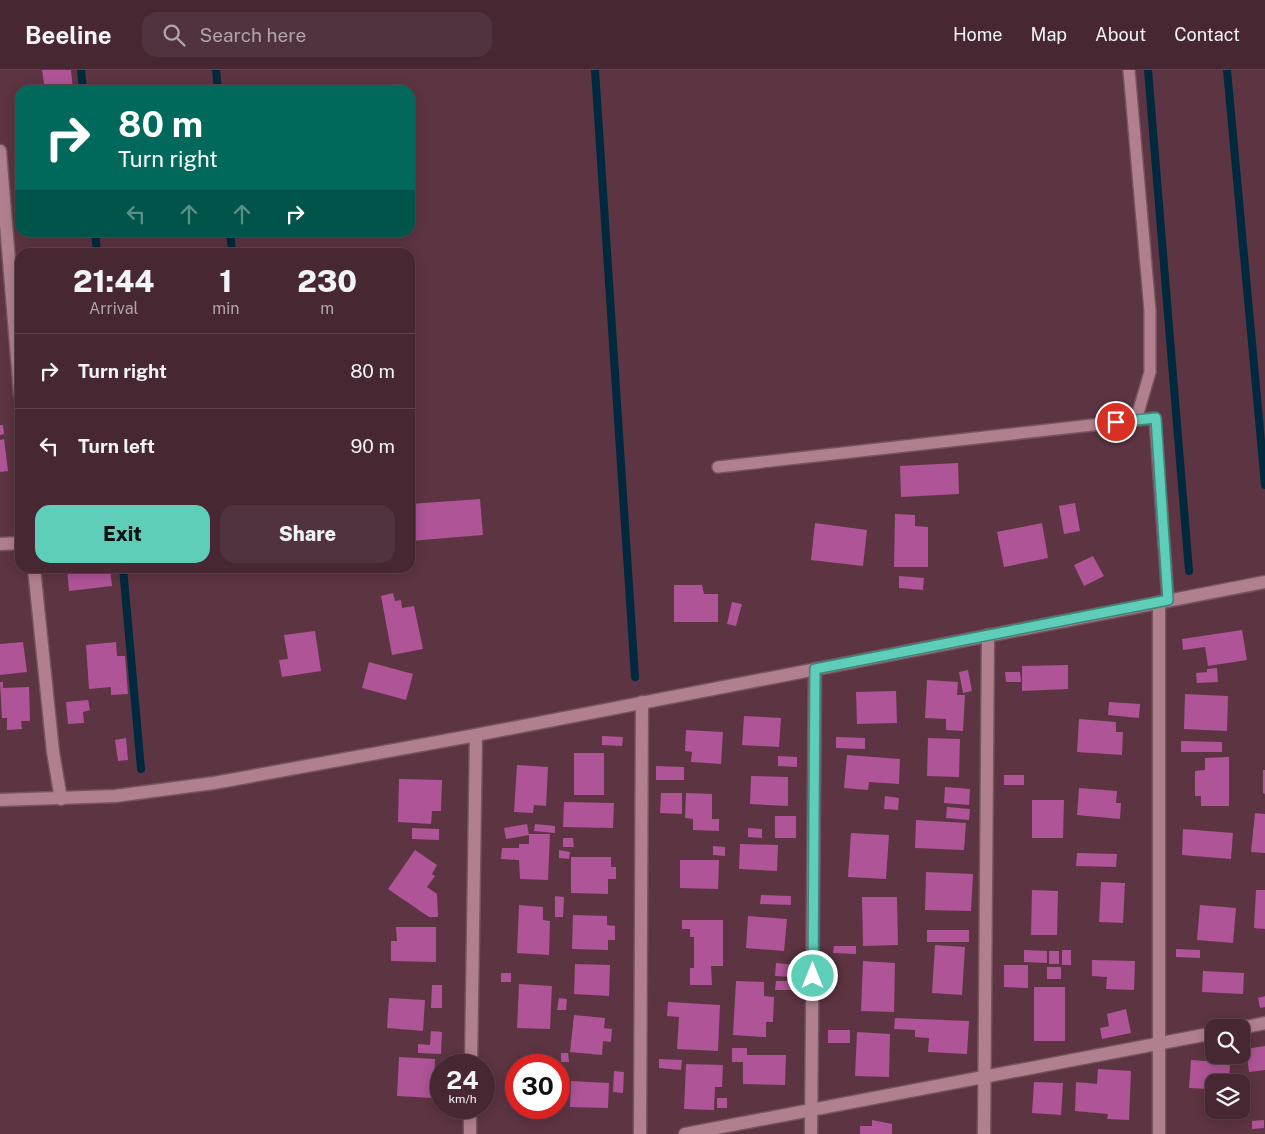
<!DOCTYPE html>
<html lang="en">
<head>
<meta charset="utf-8">
<style>
  body { margin:0; font-family:"Public Sans",sans-serif; background:#50333e; color:#f1f3f6; height:100vh; display:flex; flex-direction:column; font-size:19px; white-space:nowrap }
  * { box-sizing:border-box; margin:0 }
  p { font-size:16px; color:#b0a5ac }
  .icon { flex:none; width:28px; height:28px; fill:none; stroke:currentColor; stroke-width:2; stroke-linecap:round; stroke-linejoin:round }
  .map { position:relative; flex:1; overflow:hidden }
  .sheet { position:absolute; left:15px; top:178px; width:400px; height:325px; display:flex; flex-direction:column; background:#462732; border-radius:15px; box-shadow:0 2px 12px #0003,0 0 0 1px #5e444d }
  .sheet>* { flex:none }
  .banner { position:absolute; left:15px; top:15px; width:400px; height:152px; border-radius:15px; box-shadow:0 2px 12px #0003,0 0 0 1px #5e444d; background:#00695c; color:#fff; overflow:hidden }
  .buttons { position:absolute; left:1205px; top:949px; display:grid; gap:10px }
  .buttons a { display:grid; place-items:center; width:45px; height:45px; border-radius:10px; background:#462732; box-shadow:0 2px 12px #0003,0 0 0 1px #5e444d; font-size:25px }
  .speed { position:absolute; left:430px; top:984px; display:flex; gap:10px; font-size:25px; font-weight:700; text-align:center }
  .speed>* { display:grid; place-content:center; width:65px; height:65px; border-radius:50%; background:#462732; box-shadow:0 2px 12px #0003,0 0 0 1px #5e444d; line-height:1 }
  .speed small { font-size:12px; font-weight:400 }
  .speed .limit { border:8px solid #d22; background:#fff; color:#111 }
  .pin { position:absolute; display:grid; place-items:center; width:42px; height:42px; color:#fff; margin:-21px; border:2px solid #fff; border-radius:50%; box-shadow:0 1px 5px #0007 }
  .me { position:absolute; width:55px; margin:-28px; rotate:0deg; stroke-linejoin:round; filter:drop-shadow(0 0 4px #0008) }
  .turn { display:flex; align-items:center; gap:18px; height:105px; padding:0 20px; font-size:22px }
  .turn .icon { width:65px; height:65px; stroke-width:2.5 }
  .turn b { display:block; font-size:35px; line-height:42px }
  .lanes { display:flex; align-items:center; height:48px; padding:0 20px; background:#0003; justify-content:center; gap:25px; direction:ltr }
  .lanes .off { opacity:.35 }
  .eta { display:flex; justify-content:space-evenly; align-items:center; height:85px; text-align:center }
  .eta b { font-size:30px; font-weight:800; line-height:35px }
  .cta { display:flex; gap:10px; margin-top:auto; padding:10px 20px }
  .cta a { flex:1; height:58px; border-radius:15px; background:#5eceb8; color:#111; font-size:20px; font-weight:800; line-height:58px; text-align:center }
  .cta a+a { background:#50333e; color:#f1f3f6 }
  ul { padding:0; list-style:none }
  li { display:flex; align-items:center; gap:15px; height:75px; padding:0 20px; border-top:1px solid #5e444d }
  li div { flex:1 }
  li b { display:block; font-size:19px }
  li em { font-style:normal }
  header { display:flex; align-items:center; gap:30px; box-sizing:border-box; height:70px; padding:0 25px; background:#462732; border-bottom:1px solid #5e444d }
  header strong { font-size:24px }
  nav { display:flex; gap:28px; margin-inline-start:auto; font-size:18px }
  .search { width:350px; height:45px; background:#50333e; display:flex; align-items:center; gap:12px; box-sizing:border-box; padding:0 18px; border-radius:15px; color:#b0a5ac; font-size:19px }
  .map>svg:first-child { display:block }
  .lines { fill:none; stroke-linecap:round; stroke-linejoin:round }
  .stream { stroke:#01293e; stroke-width:8 }
  .building { fill:#af5497 }
  .lane-casing { stroke:#755460; stroke-width:14 }
  .street-casing { stroke:#755460; stroke-width:15 }
  .secondary-casing { stroke:#755460; stroke-width:15 }
  .lane { stroke:#b0808f; stroke-width:11 }
  .street { stroke:#b0808f; stroke-width:12 }
  .secondary { stroke:#b0808f; stroke-width:12 }
  .route-casing { stroke:#3d8678; stroke-width:12 }
  .route { stroke:#5eceb8; stroke-width:9 }
</style>
</head>
<body>
<header>
<strong>Beeline</strong>
<div class="search"><svg class="icon" aria-label="search" viewBox="0 0 24 24"><circle cx="10" cy="10" r="6"/><path d="M15 15l6 6"/></svg>Search here</div>
<nav><a>Home</a><a>Map</a><a>About</a><a>Contact</a></nav>
</header>
<div class="map">
<svg width="1265" height="1064" viewBox="0 0 1265 1064">
  <rect width="100%" height="100%" fill="#5d3442"/>
  <g class="lines">
    <!-- stream -->
    <path class="stream" d="M81 0 83 20
      M216 0 218 20
      M595 0 635 607
      M1148 0 1189 501
      M1227 0 1265 415
      M95 162 97 182
      M230 162 232 182
      M123 498 141 699"/>
  </g>
  <!-- building -->
  <path class="building" d="M42 0H71L73 20H45Z
    M0 355H3L4 364 0 365Z
    M4 369 8 401 0 402V370Z
    M958 393 959 424 901 427 900 396Z
    M480 429 483 465 410 471V434Z
    M1075 433 1080 461 1064 464 1059 436Z
    M895 444 915 445V456L928 457V497H894Z
    M815 453 867 460 863 496 811 490Z
    M1042 453 1048 488 1004 497 997 462Z
    M1093 486 1104 506 1084 516 1074 495Z
    M67 498H110L112 516 69 521Z
    M899 506 924 508 923 520 899 518Z
    M674 515H702L704 524H718V552H674Z
    M393 523 395 531 401 530 402 538 414 536 423 579 392 585 381 526Z
    M732 532 742 534 736 556 727 554Z
    M1242 560 1247 590 1208 596 1205 577 1183 580 1182 569Z
    M315 561 321 601 282 607 279 590 288 589 284 565Z
    M23 572 27 602 0 605V574Z
    M116 572 117 586H125L128 624 111 625V617L89 619 86 575Z
    M369 592 413 604 406 630 362 618Z
    M1068 595V619L1022 621V596Z
    M1217 598 1218 612 1197 613 1196 603 1207 602V599Z
    M968 600 972 621 963 623 959 602Z
    M1005 602H1020L1021 612H1006Z
    M927 610 958 612 957 625H965L963 661 946 660V649L925 648Z
    M0 612H3V618L29 617 30 651H21L22 659 7 660V648H2Z
    M896 621 897 653 857 654 856 622Z
    M1185 624 1228 626 1227 661 1184 659Z
    M88 630 90 640 83 642 84 653 68 654 66 632Z
    M1109 632 1140 634 1139 648 1108 645Z
    M744 646 781 648 779 677 742 675Z
    M1079 649 1116 652V662H1123L1122 685 1077 682Z
    M686 660 723 662 721 694 691 692 692 682 685 681Z
    M602 666 623 667 622 676 602 675Z
    M836 667 865 668V679L836 678Z
    M126 668 128 690 118 691 115 670Z
    M928 668 960 669 959 707 927 706Z
    M1181 671 1222 672V682H1181Z
    M574 683H604V725H574Z
    M847 685 900 689 899 714 869 712 868 720 844 718Z
    M778 686 797 687V697L778 696Z
    M1229 687V736H1201V726H1195V701L1205 700V688Z
    M517 695 548 697 546 736 534 735 533 743 514 742Z
    M656 696 684 697V710H656Z
    M1263 700H1265V724L1263 723Z
    M1004 705H1024V715H1004Z
    M751 706 788 707V736L750 734Z
    M399 709 442 710 441 741H432L431 754 398 752Z
    M945 717 970 719 969 735 944 733Z
    M1079 718 1117 721 1116 733H1121L1120 749 1077 745Z
    M661 723H682V744L660 743Z
    M686 723 712 724V749H719V761L693 760V749L685 748Z
    M885 726 899 728 898 740 884 739Z
    M1032 730H1064L1063 768H1032Z
    M564 732 614 733 613 758 563 757Z
    M947 737 970 739 969 750 946 748Z
    M1255 743 1265 744V783L1251 782Z
    M775 746H796V768H775Z
    M916 750 966 753 964 780 915 778Z
    M527 754 529 765 506 769 504 758Z
    M535 754 555 756V763L534 761Z
    M412 758 439 759V770L412 769Z
    M748 758 762 759V768L748 767Z
    M1183 759 1233 763 1231 789 1182 785Z
    M851 763 889 765 886 809 848 807Z
    M529 764H550L548 810 520 809 519 790 501 789 502 778H519V774H529Z
    M563 768H573L574 777H563Z
    M740 774 778 775 777 801 739 799Z
    M713 776 725 777V786L713 785Z
    M415 780 437 795 432 804 435 806 427 817 437 824 438 847H429L388 819Z
    M559 780 570 782 569 789 559 788Z
    M1077 783 1117 784 1116 797 1076 796Z
    M571 787H611V797H616V809H608V824L571 823Z
    M680 790H719L718 819 680 818Z
    M926 802 973 804 971 841 925 840Z
    M1101 812 1125 813 1123 853 1099 852Z
    M1032 820 1058 821 1057 865H1031Z
    M1256 820H1265V859L1254 858Z
    M761 825 791 826V835L760 834Z
    M555 826 564 827 563 847H555Z
    M862 827H897L898 875 863 876Z
    M519 835 543 837V850L550 851 549 885 517 883Z
    M1200 835 1236 838 1233 873 1197 870Z
    M573 845 607 846V855L615 856V870H608V880L572 879Z
    M748 846 787 849 784 881 746 878Z
    M682 850H723V896H711L712 915H690V898H694V867H690V859H682Z
    M396 857H436V892L391 891V871H397Z
    M927 860H969V872H927Z
    M935 875 965 877 962 925 932 923Z
    M834 876H856V884L833 883Z
    M1176 879 1200 880V888L1176 887Z
    M1024 880 1047 881V893L1024 892Z
    M1062 880H1071V895H1062Z
    M1049 881H1059V894H1049Z
    M1092 890 1135 891 1134 920 1106 919 1107 907 1092 906Z
    M863 891 895 893 894 942 861 941Z
    M776 893 795 895 794 907 775 906Z
    M575 894 610 895 609 926 574 924Z
    M1004 895H1028V918L1004 917Z
    M1047 897H1061V909H1047Z
    M1203 901 1244 903 1243 924 1202 922Z
    M501 903H511V912H501Z
    M736 911 764 912V926L774 927 773 952H766V967L733 965Z
    M776 911H795V920H775Z
    M519 914 552 916 550 959 517 958Z
    M432 915H442V938H431Z
    M1034 917H1065V971H1034Z
    M1265 926V937L1260 938 1258 928Z
    M389 928 425 930 423 961 387 958Z
    M559 928 567 929 566 940H557Z
    M668 932 720 935 718 981 677 979 679 947 667 946Z
    M1126 939 1131 963 1102 969 1100 958 1109 956 1107 944Z
    M574 945 605 948 604 958 612 959 611 972 603 971 602 985 570 982Z
    M895 948 969 951 967 984 928 982 929 968 915 967V960L894 959Z
    M828 960H850V973H828Z
    M431 961 442 962 441 984 418 983V974L430 975Z
    M857 962 890 964 889 1007 855 1006Z
    M1265 976V1000L1249 1002 1246 979Z
    M732 978H747V985H786L785 1015 743 1014V992H732Z
    M561 983H568L569 992H561Z
    M399 987 435 989 433 1028 397 1026Z
    M517 989 545 992V995H517Z
    M659 989 682 990 681 1000 659 998Z
    M1191 990 1230 993 1229 1012H1214V1026L1207 1025V1019L1189 1018Z
    M686 994 723 995 722 1017H715L714 1040 684 1039Z
    M559 997 566 998V1004H559Z
    M1098 999 1131 1001 1129 1050 1107 1049 1108 1044 1075 1041 1076 1012 1097 1014Z
    M614 1001 624 1002 623 1023 613 1022Z
    M571 1011 609 1013 608 1038 570 1037Z
    M1034 1012 1063 1013 1061 1045 1032 1043Z
    M515 1015H516V1028H514Z
    M1241 1024H1244V1038H1241Z
    M717 1028H727V1038H717Z
    M872 1050 892 1054V1064H860V1056H872Z
    M1264 1050V1058L1252 1059V1051Z"/>
  <g class="lines">
    <defs>
      <path id="lane" d="M1129 0 1150 241V302L1136 350
        M718 397 1155 348 1168 530"/>
      <path id="street" d="M0 81 20 324
        M0 474 20 473
        M34 498 53 682 61 729
        M1241 958 1265 953
        M471 995 476 665
        M470 1064V1038
        M640 1064 642 632
        M685 1064 1214 963
        M811 1064 815 599
        M984 1064 988 565
        M1159 1064V532"/>
      <path id="secondary" d="M0 730 115 726 214 713 476 665 1265 512"/>
    </defs>
    <!-- lane casing -->
    <use href="#lane" class="lane-casing"/>
    <!-- street casing -->
    <use href="#street" class="street-casing"/>
    <!-- secondary casing -->
    <use href="#secondary" class="secondary-casing"/>
    <!-- lane -->
    <use href="#lane" class="lane"/>
    <!-- street -->
    <use href="#street" class="street"/>
    <!-- secondary -->
    <use href="#secondary" class="secondary"/>
  </g>
  <g class="lines">
    <defs>
      <path id="route" d="M813 906 815 599 1168 530 1156 348 1116 352"/>
    </defs>
    <!-- route casing -->
    <use href="#route" class="route-casing"/>
    <!-- route -->
    <use href="#route" class="route"/>
  </g>
</svg>
<div class="buttons">
<a><svg class="icon" aria-label="search" viewBox="0 0 24 24"><circle cx="10" cy="10" r="6"/><path d="M15 15l6 6"/></svg></a>
<a><svg class="icon" aria-label="layers" viewBox="0 0 24 24"><path d="M12 4l9 5-9 5-9-5zM3 14l9 5 9-5"/></svg></a>
</div>
<div class="speed"><div>24<small>km/h</small></div><div class="limit">30</div></div>
<div class="pin" style="left:1116px;top:352px;background:#d93025"><svg class="icon" aria-label="arrive" viewBox="0 0 24 24"><path d="M6 21V4h12l-3 4 3 4H6"/></svg></div>
<svg class="me" style="left:813px;top:906px" viewBox="-20 -20 40 40"><circle r="17" fill="#5eceb8" stroke="#fff" stroke-width="3"/><path d="M0-11L8 9 0 5-8 9z" fill="#fff"/></svg>
<div class="banner">
<div class="turn"><svg class="icon" aria-label="right" viewBox="0 0 24 24"><path d="M7 20v-9h11M14 6l5 5-5 5"/></svg><div><b>80 m</b>Turn right</div></div>
<div class="lanes"><svg class="icon off" aria-label="left" viewBox="0 0 24 24"><path d="M17 20v-9H6M10 6l-5 5 5 5"/></svg><svg class="icon off" aria-label="ahead" viewBox="0 0 24 24"><path d="M12 20V5M6 11l6-6 6 6"/></svg><svg class="icon off" aria-label="ahead" viewBox="0 0 24 24"><path d="M12 20V5M6 11l6-6 6 6"/></svg><svg class="icon" aria-label="right" viewBox="0 0 24 24"><path d="M7 20v-9h11M14 6l5 5-5 5"/></svg></div>
</div>
<section class="sheet">
<div class="eta">
<div><b>21:44</b><p>Arrival</p></div>
<div><b>1</b><p>min</p></div>
<div><b>230</b><p>m</p></div>
</div>
<ul>
<li><svg class="icon" aria-label="right" viewBox="0 0 24 24"><path d="M7 20v-9h11M14 6l5 5-5 5"/></svg><div><b>Turn right</b></div><em>80 m</em></li>
<li><svg class="icon" aria-label="left" viewBox="0 0 24 24"><path d="M17 20v-9H6M10 6l-5 5 5 5"/></svg><div><b>Turn left</b></div><em>90 m</em></li>
</ul>
<div class="cta"><a>Exit</a><a>Share</a></div>
</section>
</div>
</body>
</html>
